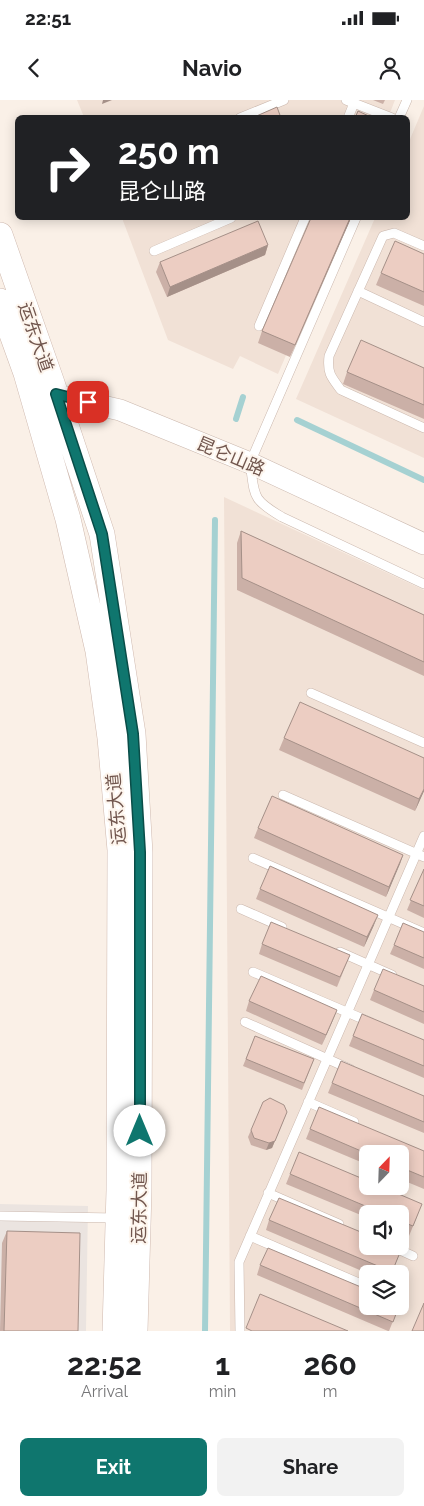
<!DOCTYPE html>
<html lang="en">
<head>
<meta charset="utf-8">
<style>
  body { margin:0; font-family:Raleway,"Noto Sans SC",sans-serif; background:#f2f2f2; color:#202124; height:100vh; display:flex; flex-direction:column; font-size:19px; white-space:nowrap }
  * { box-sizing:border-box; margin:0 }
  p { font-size:16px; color:#757577 }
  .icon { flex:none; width:28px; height:28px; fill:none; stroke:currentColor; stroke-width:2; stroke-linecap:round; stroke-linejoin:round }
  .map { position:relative; height:1231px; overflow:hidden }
  .side { display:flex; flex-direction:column; background:#fff; flex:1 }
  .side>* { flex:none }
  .banner { position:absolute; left:15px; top:15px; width:395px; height:105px; border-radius:8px; box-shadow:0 2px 12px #0003; background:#202124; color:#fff; overflow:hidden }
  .needle { width:32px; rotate:23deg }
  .buttons { position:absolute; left:359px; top:1045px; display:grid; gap:10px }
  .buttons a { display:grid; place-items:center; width:50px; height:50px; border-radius:8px; background:#fff; box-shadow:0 2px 12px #0003; font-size:25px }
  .pin { position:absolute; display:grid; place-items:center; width:42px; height:42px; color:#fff; margin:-21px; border-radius:10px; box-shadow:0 2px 8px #0006 }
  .me { position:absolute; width:55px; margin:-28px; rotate:0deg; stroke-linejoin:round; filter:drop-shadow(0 0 4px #0008) }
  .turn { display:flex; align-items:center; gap:18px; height:105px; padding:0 20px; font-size:22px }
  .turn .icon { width:65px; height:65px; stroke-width:2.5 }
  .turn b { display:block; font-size:35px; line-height:42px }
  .eta { display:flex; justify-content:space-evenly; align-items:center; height:85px; text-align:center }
  .eta b { font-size:30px; font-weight:700; line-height:35px }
  .cta { display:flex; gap:10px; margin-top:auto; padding:10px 20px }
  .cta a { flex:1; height:58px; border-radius:8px; background:#0f766e; color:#fff; font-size:20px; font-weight:700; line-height:58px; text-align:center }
  .cta a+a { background:#f2f2f2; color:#202124 }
  .status { display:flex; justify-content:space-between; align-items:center; height:35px; padding:0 25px; background:#fff; direction:ltr }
  .status svg { height:14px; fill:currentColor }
  header { display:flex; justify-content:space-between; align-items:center; height:65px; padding:0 20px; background:#fff; font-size:22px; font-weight:700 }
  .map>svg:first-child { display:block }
  .residential { fill:#f1e1d6; fill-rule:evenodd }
  .industrial { fill:#ebe4e0 }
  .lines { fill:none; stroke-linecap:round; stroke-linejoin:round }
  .stream { stroke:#a5d1d2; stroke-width:6 }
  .service-casing { stroke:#cbb8ae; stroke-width:10 }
  .tertiary-casing { stroke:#cbb8ae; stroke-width:22 }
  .secondary-casing { stroke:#cfb9af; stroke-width:26 }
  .service { stroke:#fff; stroke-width:9 }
  .tertiary { stroke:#fff; stroke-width:21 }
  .secondary { stroke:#fff; stroke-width:25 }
  .wall { fill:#cbb0a7 }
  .shaded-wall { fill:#a59088 }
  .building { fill:#eccdc2; stroke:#a59088 }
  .route-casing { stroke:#0a4d48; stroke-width:12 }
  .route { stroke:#0f766e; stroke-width:9 }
  .labels { text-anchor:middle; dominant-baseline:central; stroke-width:4; stroke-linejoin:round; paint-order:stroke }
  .street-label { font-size:18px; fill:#71564e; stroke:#fdf5ed }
</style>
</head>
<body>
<div class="status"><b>22:51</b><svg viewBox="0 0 49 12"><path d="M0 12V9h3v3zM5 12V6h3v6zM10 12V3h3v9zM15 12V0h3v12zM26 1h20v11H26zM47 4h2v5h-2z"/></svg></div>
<header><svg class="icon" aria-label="back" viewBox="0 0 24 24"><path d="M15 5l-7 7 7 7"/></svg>Navio<svg class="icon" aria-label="person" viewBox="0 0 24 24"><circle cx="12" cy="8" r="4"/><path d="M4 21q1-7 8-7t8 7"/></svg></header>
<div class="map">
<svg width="424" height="1231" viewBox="0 0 424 1231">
  <rect width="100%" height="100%" fill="#faf0e7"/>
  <!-- residential -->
  <path class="residential" d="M77 0H395L388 18 84 17Z
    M424 6V358L296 299 375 118H408V44Z
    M122 118H345L278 274 240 256 233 269 168 240Z
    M224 397 424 490V1231H230ZM368 1054H400V1086H368ZM368 1114H400V1146H368ZM368 1174H400V1206H368Z"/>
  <!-- industrial -->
  <path class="industrial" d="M0 1104 88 1106 86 1231H0Z"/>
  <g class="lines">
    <!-- stream -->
    <path class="stream" d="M236 319 243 297
      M297 320 424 380
      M205 1231 215 420"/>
    <defs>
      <path id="service" d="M346 0 392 18
        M240 18 284 0
        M348 18 354 3
        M399 18 407 0
        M356 118 250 363C255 396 251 399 282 417L424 484
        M424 146 394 133 383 136 329 256C327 273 331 277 341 290L424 328
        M154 151 231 118
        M358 191 424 222
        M259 226 305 118
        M311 593 424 643
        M283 695 424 757
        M253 758 424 833
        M241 809 282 827
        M340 852 392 875
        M253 872 370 922
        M245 922 350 969
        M308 1002 354 1022
        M268 1093 339 1124
        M0 1116 117 1118
        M250 1136 368 1187
        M391 1146 413 1156
        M240 1231 239 1162 424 736"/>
      <path id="tertiary" d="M42 292 120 310 250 363 424 444"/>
      <path id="secondary" d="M0 135 52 283 102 434 133 634 140 753 139 1091 135 1231
        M0 201 26 273 68 419 98 551 110 638 120 750 119 1090 115 1231"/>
    </defs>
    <!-- service casing -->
    <use href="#service" class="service-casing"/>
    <!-- tertiary casing -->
    <use href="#tertiary" class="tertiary-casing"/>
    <!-- secondary casing -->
    <use href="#secondary" class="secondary-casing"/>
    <!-- service -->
    <use href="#service" class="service"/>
    <!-- tertiary -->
    <use href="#tertiary" class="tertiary"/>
    <!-- secondary -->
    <use href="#secondary" class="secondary"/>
  </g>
  <!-- wall -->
  <path class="wall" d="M373 0H385L383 4Z
    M351 118 290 257 258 243 262 231Z
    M268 145 265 155 167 197 156 172 160 162Z
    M424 154V206L376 185 381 173Z
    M424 268V319L343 284 347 272Z
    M241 431 424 515V576L237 490V443Z
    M284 638 424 658V691L415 711 279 650Z
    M258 728 403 755 386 797 254 738Z
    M424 769V818L407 810Z
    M260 789 374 825 364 847 256 799Z
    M424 832V869L390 854 394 845Z
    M262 844 350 855 337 887 259 854Z
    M424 886V924L370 900 374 890Z
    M249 901 337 910 322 945 246 911Z
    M255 936 314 959 302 990 243 966Z
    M353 936 424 940V978L349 946Z
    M332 983 424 996V1033L328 993Z
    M284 1019 272 1048 266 1050 251 1045 248 1037 251 1030Z
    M310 1029 424 1051V1089L400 1079V1054H368V1065L306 1039Z
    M290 1074 418 1114 409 1136 400 1132V1114H368V1118L286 1084Z
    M269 1120 397 1159 392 1174H369L266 1130Z
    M7 1131 78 1231H0L2 1143Z
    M260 1165 399 1206 389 1231H388L257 1175Z"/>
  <!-- shaded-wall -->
  <path class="shaded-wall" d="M103 0H112L102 4Z
    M350 118H351L290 257 295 245Z
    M268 145 265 155 167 197 170 187Z
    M424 689V691L415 711 419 699Z
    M403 755 400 764 386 797 389 787Z
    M378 815 374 825 364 847 367 837Z
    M337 910 333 920 322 945 326 935Z
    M287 1012 272 1048 266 1050 269 1043Z"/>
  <!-- building -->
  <path class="building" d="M277 7 281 18H252Z
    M358 11 373 18H355Z
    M311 118H350L295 245 262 231Z
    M258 121 268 145 170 187 160 162Z
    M395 141 424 154V192L381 173Z
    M361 240 424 268V305L347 272Z
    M241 431 424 515V562L242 478Z
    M300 602 424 658V689L419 699 284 638Z
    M272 696 403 755 389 787 258 728Z
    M270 766 378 815 367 837 260 789Z
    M424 769V806L410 800Z
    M271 822 350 855 340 877 262 844Z
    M403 823 424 832V858L394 845Z
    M383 869 424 886V912L374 890Z
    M261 876 337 910 326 935 249 901Z
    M362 914 424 940V966L353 936Z
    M255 936 314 959 304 983 246 959Z
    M341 961 424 996V1022L332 983Z
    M270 998 284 1005 287 1012 275 1041 269 1043 254 1038 251 1030 263 1002Z
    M319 1007 424 1051V1077L400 1067V1054H368L310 1029Z
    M299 1052 368 1081V1086H380L422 1104 413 1126 400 1121V1114H384L290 1074Z
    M279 1098 368 1135V1146H393L401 1150 392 1172 269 1120Z
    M7 1131 80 1133 78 1231H4Z
    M268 1148 368 1190V1206H399L393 1222 260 1165Z
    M260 1194 348 1231H252L246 1228Z
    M424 1203V1231H412Z"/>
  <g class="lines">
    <defs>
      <path id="route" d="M88 302 56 294 102 434 133 634 140 752V1031"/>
    </defs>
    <!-- route casing -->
    <use href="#route" class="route-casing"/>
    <!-- route -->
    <use href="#route" class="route"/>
  </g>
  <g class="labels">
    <!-- street labels -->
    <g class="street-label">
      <text transform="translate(36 237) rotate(71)">运东大道</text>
      <text transform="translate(231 356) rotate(23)">昆仑山路</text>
      <text transform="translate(116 709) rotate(-95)">运东大道</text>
      <text transform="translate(139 1108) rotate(-89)">运东大道</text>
    </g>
  </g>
</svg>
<div class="buttons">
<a><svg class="needle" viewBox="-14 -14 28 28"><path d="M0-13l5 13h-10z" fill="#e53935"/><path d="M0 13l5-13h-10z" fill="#757577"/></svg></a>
<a><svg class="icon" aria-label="sound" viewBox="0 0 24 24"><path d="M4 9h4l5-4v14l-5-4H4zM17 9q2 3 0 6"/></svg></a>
<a><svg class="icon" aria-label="layers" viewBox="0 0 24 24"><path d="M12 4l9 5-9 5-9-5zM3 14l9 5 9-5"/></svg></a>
</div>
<div class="pin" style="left:88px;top:302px;background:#d93025"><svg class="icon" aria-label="arrive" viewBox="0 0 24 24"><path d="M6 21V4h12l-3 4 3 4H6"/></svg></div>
<svg class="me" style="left:140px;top:1031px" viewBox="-20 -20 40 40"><circle r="19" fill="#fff"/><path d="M0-13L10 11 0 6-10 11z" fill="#0f766e"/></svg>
<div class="banner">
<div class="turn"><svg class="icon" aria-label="right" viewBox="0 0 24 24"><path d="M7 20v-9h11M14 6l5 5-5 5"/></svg><div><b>250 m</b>昆仑山路</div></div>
</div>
</div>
<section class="side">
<div class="eta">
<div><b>22:52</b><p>Arrival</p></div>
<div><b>1</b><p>min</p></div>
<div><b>260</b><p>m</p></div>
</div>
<div class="cta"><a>Exit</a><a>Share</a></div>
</section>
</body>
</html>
